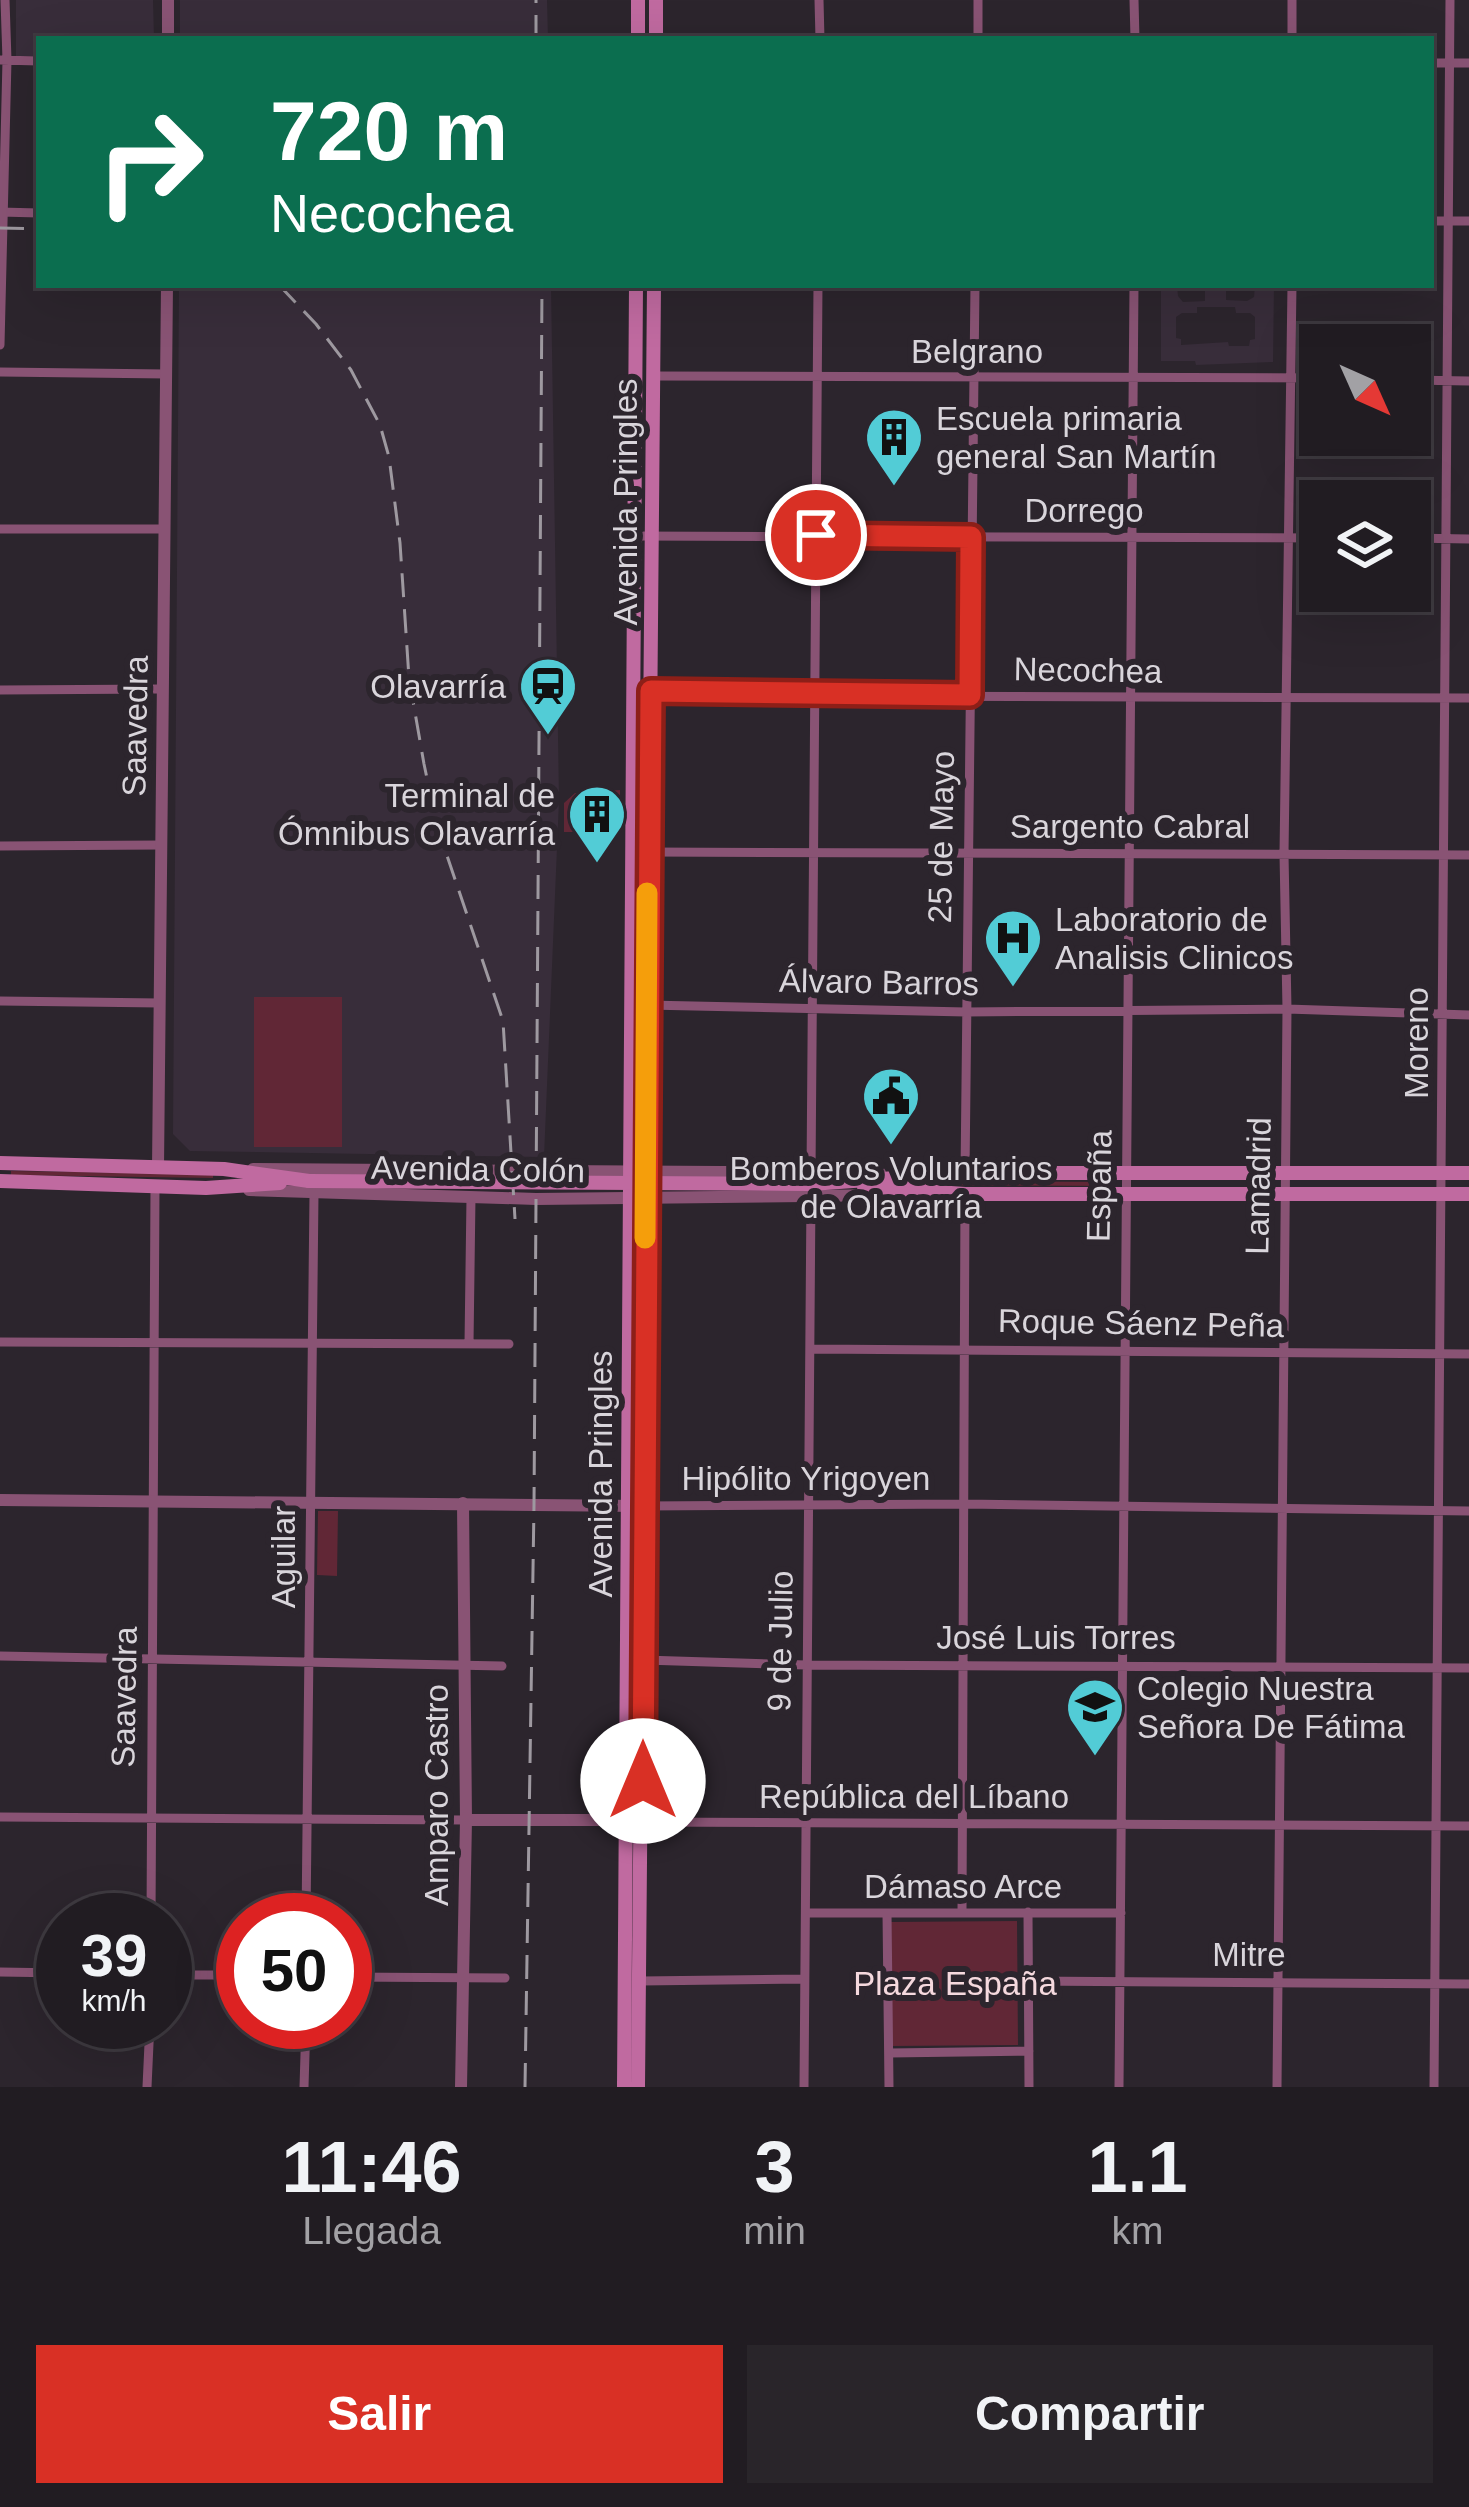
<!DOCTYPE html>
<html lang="es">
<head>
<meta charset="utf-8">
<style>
  body { margin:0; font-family:Helvetica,sans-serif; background:#29252a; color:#f1f3f6; height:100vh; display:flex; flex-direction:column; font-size:45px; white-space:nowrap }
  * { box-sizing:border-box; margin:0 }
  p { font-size:39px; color:#a2a1a5 }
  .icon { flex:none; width:66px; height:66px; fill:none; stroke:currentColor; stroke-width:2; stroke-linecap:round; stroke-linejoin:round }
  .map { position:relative; height:2087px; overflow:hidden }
  .drawer { display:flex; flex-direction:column; background:#211c22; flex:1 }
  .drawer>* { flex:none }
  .guide { position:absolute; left:36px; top:36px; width:1398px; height:252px; border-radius:0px; box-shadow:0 12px 48px #0002,0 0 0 3px #3e3a40; background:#0b6e4f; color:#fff; overflow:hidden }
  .needle { width:78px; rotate:135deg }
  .buttons { position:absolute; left:1299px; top:324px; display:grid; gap:24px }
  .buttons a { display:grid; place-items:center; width:132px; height:132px; border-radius:0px; background:#211c22; box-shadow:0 12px 48px #0002,0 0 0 3px #3e3a40; font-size:60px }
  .speed { position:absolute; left:36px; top:1893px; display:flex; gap:24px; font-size:60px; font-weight:700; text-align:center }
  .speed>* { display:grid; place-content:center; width:156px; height:156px; border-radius:50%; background:#211c22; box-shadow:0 12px 48px #0002,0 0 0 3px #3e3a40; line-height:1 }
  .speed small { font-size:30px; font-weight:400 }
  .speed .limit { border:18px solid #d22; background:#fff; color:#111 }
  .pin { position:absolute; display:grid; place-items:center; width:102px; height:102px; color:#fff; margin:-51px; border:6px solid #fff; border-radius:50%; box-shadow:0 3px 12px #0007 }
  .me { position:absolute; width:132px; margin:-66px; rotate:0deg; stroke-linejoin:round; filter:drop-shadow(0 0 9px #0008) }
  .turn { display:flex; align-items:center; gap:42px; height:252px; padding:0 36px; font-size:54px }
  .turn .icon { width:156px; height:156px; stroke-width:2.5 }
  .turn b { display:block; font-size:84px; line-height:102px }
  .eta { display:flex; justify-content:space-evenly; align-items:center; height:204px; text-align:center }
  .eta b { font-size:72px; font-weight:700; line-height:84px }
  .button { display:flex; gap:24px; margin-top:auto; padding:24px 36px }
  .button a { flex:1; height:138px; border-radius:0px; background:#d93025; color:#fff; font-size:48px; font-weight:700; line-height:138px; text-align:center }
  .button a+a { background:#29252a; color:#f1f3f6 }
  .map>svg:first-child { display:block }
  .built { fill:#382d3a; fill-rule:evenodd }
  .green { fill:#612736 }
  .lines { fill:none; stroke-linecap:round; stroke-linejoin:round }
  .minor { stroke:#895374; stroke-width:9 }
  .tertiary { stroke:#895374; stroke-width:12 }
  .secondary { stroke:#c06aa0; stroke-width:14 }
  .rail { stroke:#9e99a0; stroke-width:3; stroke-dasharray:24 12; stroke-linecap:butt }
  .secondary-bridge { stroke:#c06aa0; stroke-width:14 }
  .route-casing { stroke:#8d1f18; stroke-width:30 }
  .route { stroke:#d93025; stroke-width:21 }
  .slow { stroke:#f59e0b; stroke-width:21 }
  .labels { text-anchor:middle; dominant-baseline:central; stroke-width:12; stroke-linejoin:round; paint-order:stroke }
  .street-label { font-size:33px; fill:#d9d5db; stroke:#2c252d }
  .poi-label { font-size:33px; fill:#d9d5db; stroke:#2c252d; text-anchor:start }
  .park-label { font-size:33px; fill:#f5d9de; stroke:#2c252d }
</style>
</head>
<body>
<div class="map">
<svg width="1469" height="2087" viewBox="0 0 1469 2087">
  <rect width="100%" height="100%" fill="#2c252d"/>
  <!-- built -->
  <path class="built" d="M16 0H153L154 39H39V56H16Z
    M180 0H547L548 39H180Z
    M179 285H551L559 800 544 1157 190 1151 173 1134Z
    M1161 285H1177L1178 296 1183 302 1205 301V285H1226V300L1247 301 1254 297 1255 285H1274L1273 362 1196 365 1195 361H1161ZM1197 307H1235L1236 313H1250L1255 317V339L1250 340 1249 346H1229L1228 342 1181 345V339L1176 338V317L1182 313H1197Z"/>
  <!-- green -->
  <path class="green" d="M620 790V811H574L573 832H564V803L575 793Z
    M254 997H342V1147H254Z
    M11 1171 213 1174V1178L11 1175Z
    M916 1181 1113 1182V1186L916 1185Z
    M318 1511H338L337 1576 317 1575Z
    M1017 1921 1018 2045 892 2046 891 1922Z"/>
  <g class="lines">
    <!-- minor -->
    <path class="minor" d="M819 0 820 39
      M978 0V39
      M1134 0 1135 39
      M1292 39V0
      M0 60 39 61
      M1431 63H1469
      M0 212 39 213
      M1431 221H1469
      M0 345 7 60 5 0
      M0 372 167 374
      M652 376 1320 378
      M1410 380 1469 381
      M0 529H165
      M633 536 1320 538
      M1410 538 1469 539
      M0 690 161 689
      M634 690 815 696 1469 698
      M0 846 161 845
      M647 852 1469 855
      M0 1001 160 1003
      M647 1005 966 1012 1287 1009 1469 1015
      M965 1173 975 285
      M811 1174 818 285
      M0 1342 509 1344
      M469 1344 471 1197
      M812 1349 1469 1354
      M643 1506 964 1504 1469 1511
      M0 1656 502 1666
      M644 1660 806 1665 1469 1668
      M0 1817 466 1820
      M643 1822 1469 1826
      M1028 1912 1029 2087
      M806 1913H1121
      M887 1913 889 2087
      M962 1913 965 1194
      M151 1920 155 1187
      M306 1920 314 1194
      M0 1972 63 1973
      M165 1975H243
      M345 1977 505 1978
      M641 1981 804 1979
      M1028 1981 1469 1984
      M890 2053 1029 2051
      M147 2087 150 2022
      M304 2087 306 2022
      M804 2087 811 1195
      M1119 2087 1134 285
      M1277 2087 1287 1009 1284 854 1292 285
      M1434 2087 1450 0"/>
    <!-- tertiary -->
    <path class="tertiary" d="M168 39V0
      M158 1168 167 285
      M253 1169 880 1173
      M249 1190 536 1199 894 1195
      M0 1500 643 1506
      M466 1820H633
      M461 2087 466 1820 463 1503"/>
    <!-- secondary -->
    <path class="secondary" d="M656 0V39
      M638 39V0
      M0 1163 224 1169 309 1181
      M0 1181 206 1188 280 1183
      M811 1184 965 1173H1469
      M864 1187 965 1194H1469
      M624 2087 636 285
      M638 2087 654 285"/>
    <!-- rail -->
    <path class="rail" d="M536 39V0
      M0 228 39 229
      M279 285 316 324 351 370 380 425 389 457 400 543 409 678 424 764 437 826 503 1021 515 1219
      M525 2087 534 1505 542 285"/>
    <!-- secondary-bridge -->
    <path class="secondary-bridge" d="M309 1181 811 1184"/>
  </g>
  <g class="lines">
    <defs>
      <path id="route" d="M643 1781 651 691 970 695 971 537 816 535"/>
    </defs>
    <!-- route casing -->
    <use href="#route" class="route-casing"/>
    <!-- route -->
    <use href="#route" class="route"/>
    <!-- slow -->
    <path class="slow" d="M645 1238 647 893"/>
  </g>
  <!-- icons -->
  <defs>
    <symbol id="building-pin" viewBox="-11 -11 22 30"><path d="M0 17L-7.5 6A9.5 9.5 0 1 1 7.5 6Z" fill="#52ccd6" stroke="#2c252d"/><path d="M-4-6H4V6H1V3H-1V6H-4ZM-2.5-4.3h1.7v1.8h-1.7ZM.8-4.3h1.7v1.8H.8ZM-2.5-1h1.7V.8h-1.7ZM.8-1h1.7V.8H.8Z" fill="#111"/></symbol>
    <symbol id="station-pin" viewBox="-11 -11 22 30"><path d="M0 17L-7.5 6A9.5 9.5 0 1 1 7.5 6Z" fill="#52ccd6" stroke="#2c252d"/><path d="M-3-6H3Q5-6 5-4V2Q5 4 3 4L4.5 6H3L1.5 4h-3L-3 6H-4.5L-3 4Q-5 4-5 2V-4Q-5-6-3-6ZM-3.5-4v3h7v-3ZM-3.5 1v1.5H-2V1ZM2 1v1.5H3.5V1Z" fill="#111"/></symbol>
    <symbol id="hospital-pin" viewBox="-11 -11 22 30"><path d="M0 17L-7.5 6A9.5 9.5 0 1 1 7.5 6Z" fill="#52ccd6" stroke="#2c252d"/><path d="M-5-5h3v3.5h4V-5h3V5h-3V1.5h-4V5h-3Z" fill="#111"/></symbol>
    <symbol id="civic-pin" viewBox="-11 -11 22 30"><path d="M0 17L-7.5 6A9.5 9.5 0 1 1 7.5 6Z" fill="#52ccd6" stroke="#2c252d"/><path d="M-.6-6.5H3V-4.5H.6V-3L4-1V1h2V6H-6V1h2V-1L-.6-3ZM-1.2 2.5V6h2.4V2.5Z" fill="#111"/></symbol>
    <symbol id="school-pin" viewBox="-11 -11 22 30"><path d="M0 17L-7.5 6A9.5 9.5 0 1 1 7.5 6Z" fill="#52ccd6" stroke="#2c252d"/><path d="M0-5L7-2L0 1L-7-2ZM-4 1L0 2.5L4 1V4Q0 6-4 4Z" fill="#111"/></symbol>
  </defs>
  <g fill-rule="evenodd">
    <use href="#building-pin" x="861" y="404" width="66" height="90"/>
    <use href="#station-pin" x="515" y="653" width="66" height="90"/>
    <use href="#building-pin" x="564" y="781" width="66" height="90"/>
    <use href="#hospital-pin" x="980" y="905" width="66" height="90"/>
    <use href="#civic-pin" x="858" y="1063" width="66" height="90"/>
    <use href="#school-pin" x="1062" y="1674" width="66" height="90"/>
  </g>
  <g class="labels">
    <!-- street labels -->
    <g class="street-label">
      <text x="977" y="351">Belgrano</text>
      <text transform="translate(625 502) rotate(-90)">Avenida Pringles</text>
      <text x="1084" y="510">Dorrego</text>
      <text transform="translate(1088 670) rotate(1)">Necochea</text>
      <text transform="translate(135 726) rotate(-89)">Saavedra</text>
      <text x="1130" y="826">Sargento Cabral</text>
      <text transform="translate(941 837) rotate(-89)">25 de Mayo</text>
      <text transform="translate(879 982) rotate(1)">Álvaro Barros</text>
      <text transform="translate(1416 1043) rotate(-90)">Moreno</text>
      <text transform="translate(478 1169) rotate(1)">Avenida Colón</text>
      <text transform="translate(1099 1186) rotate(-89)">España</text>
      <text transform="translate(1258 1186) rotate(-89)">Lamadrid</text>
      <text transform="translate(1141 1323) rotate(1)">Roque Sáenz Peña</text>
      <text transform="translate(600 1474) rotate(-90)">Avenida Pringles</text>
      <text x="806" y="1478">Hipólito Yrigoyen</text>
      <text transform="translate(283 1557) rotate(-90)">Aguilar</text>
      <text x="1056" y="1637">José Luis Torres</text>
      <text transform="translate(780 1641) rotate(-89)">9 de Julio</text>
      <text transform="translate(124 1697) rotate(-89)">Saavedra</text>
      <text transform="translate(436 1795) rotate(-90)">Amparo Castro</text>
      <text x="914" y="1796">República del Líbano</text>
      <text x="963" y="1886">Dámaso Arce</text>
      <text x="1249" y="1954">Mitre</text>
    </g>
    <!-- poi labels -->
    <g class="poi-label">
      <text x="936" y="418">Escuela primaria<tspan x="936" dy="38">general San Martín</tspan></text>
      <text x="506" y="686" text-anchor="end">Olavarría</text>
      <text x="555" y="795" text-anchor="end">Terminal de<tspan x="555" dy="38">Ómnibus Olavarría</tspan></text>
      <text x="1055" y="919">Laboratorio de<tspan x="1055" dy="38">Analisis Clinicos</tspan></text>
      <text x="891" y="1168" text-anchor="middle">Bomberos Voluntarios<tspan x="891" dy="38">de Olavarría</tspan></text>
      <text x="1137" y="1688">Colegio Nuestra<tspan x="1137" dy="38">Señora De Fátima</tspan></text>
    </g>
    <!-- park labels -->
    <g class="park-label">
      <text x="955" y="1983">Plaza España</text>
    </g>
  </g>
</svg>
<div class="buttons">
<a><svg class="needle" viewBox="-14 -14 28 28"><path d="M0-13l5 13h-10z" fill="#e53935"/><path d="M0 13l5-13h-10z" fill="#a2a1a5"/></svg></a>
<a><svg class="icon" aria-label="layers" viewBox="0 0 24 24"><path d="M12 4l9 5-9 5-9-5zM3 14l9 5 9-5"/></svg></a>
</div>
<div class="speed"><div>39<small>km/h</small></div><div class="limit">50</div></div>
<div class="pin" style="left:816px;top:535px;background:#d93025"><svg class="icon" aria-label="arrive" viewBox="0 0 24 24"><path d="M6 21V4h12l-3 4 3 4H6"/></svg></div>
<svg class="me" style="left:643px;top:1781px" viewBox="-20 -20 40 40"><circle r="19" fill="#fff"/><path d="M0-13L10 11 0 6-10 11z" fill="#d93025"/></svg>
<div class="guide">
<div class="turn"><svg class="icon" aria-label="right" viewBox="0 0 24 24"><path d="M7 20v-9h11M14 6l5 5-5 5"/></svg><div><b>720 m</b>Necochea</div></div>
</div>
</div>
<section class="drawer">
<div class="eta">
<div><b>11:46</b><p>Llegada</p></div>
<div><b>3</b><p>min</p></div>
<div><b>1.1</b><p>km</p></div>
</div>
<div class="button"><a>Salir</a><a>Compartir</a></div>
</section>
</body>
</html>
